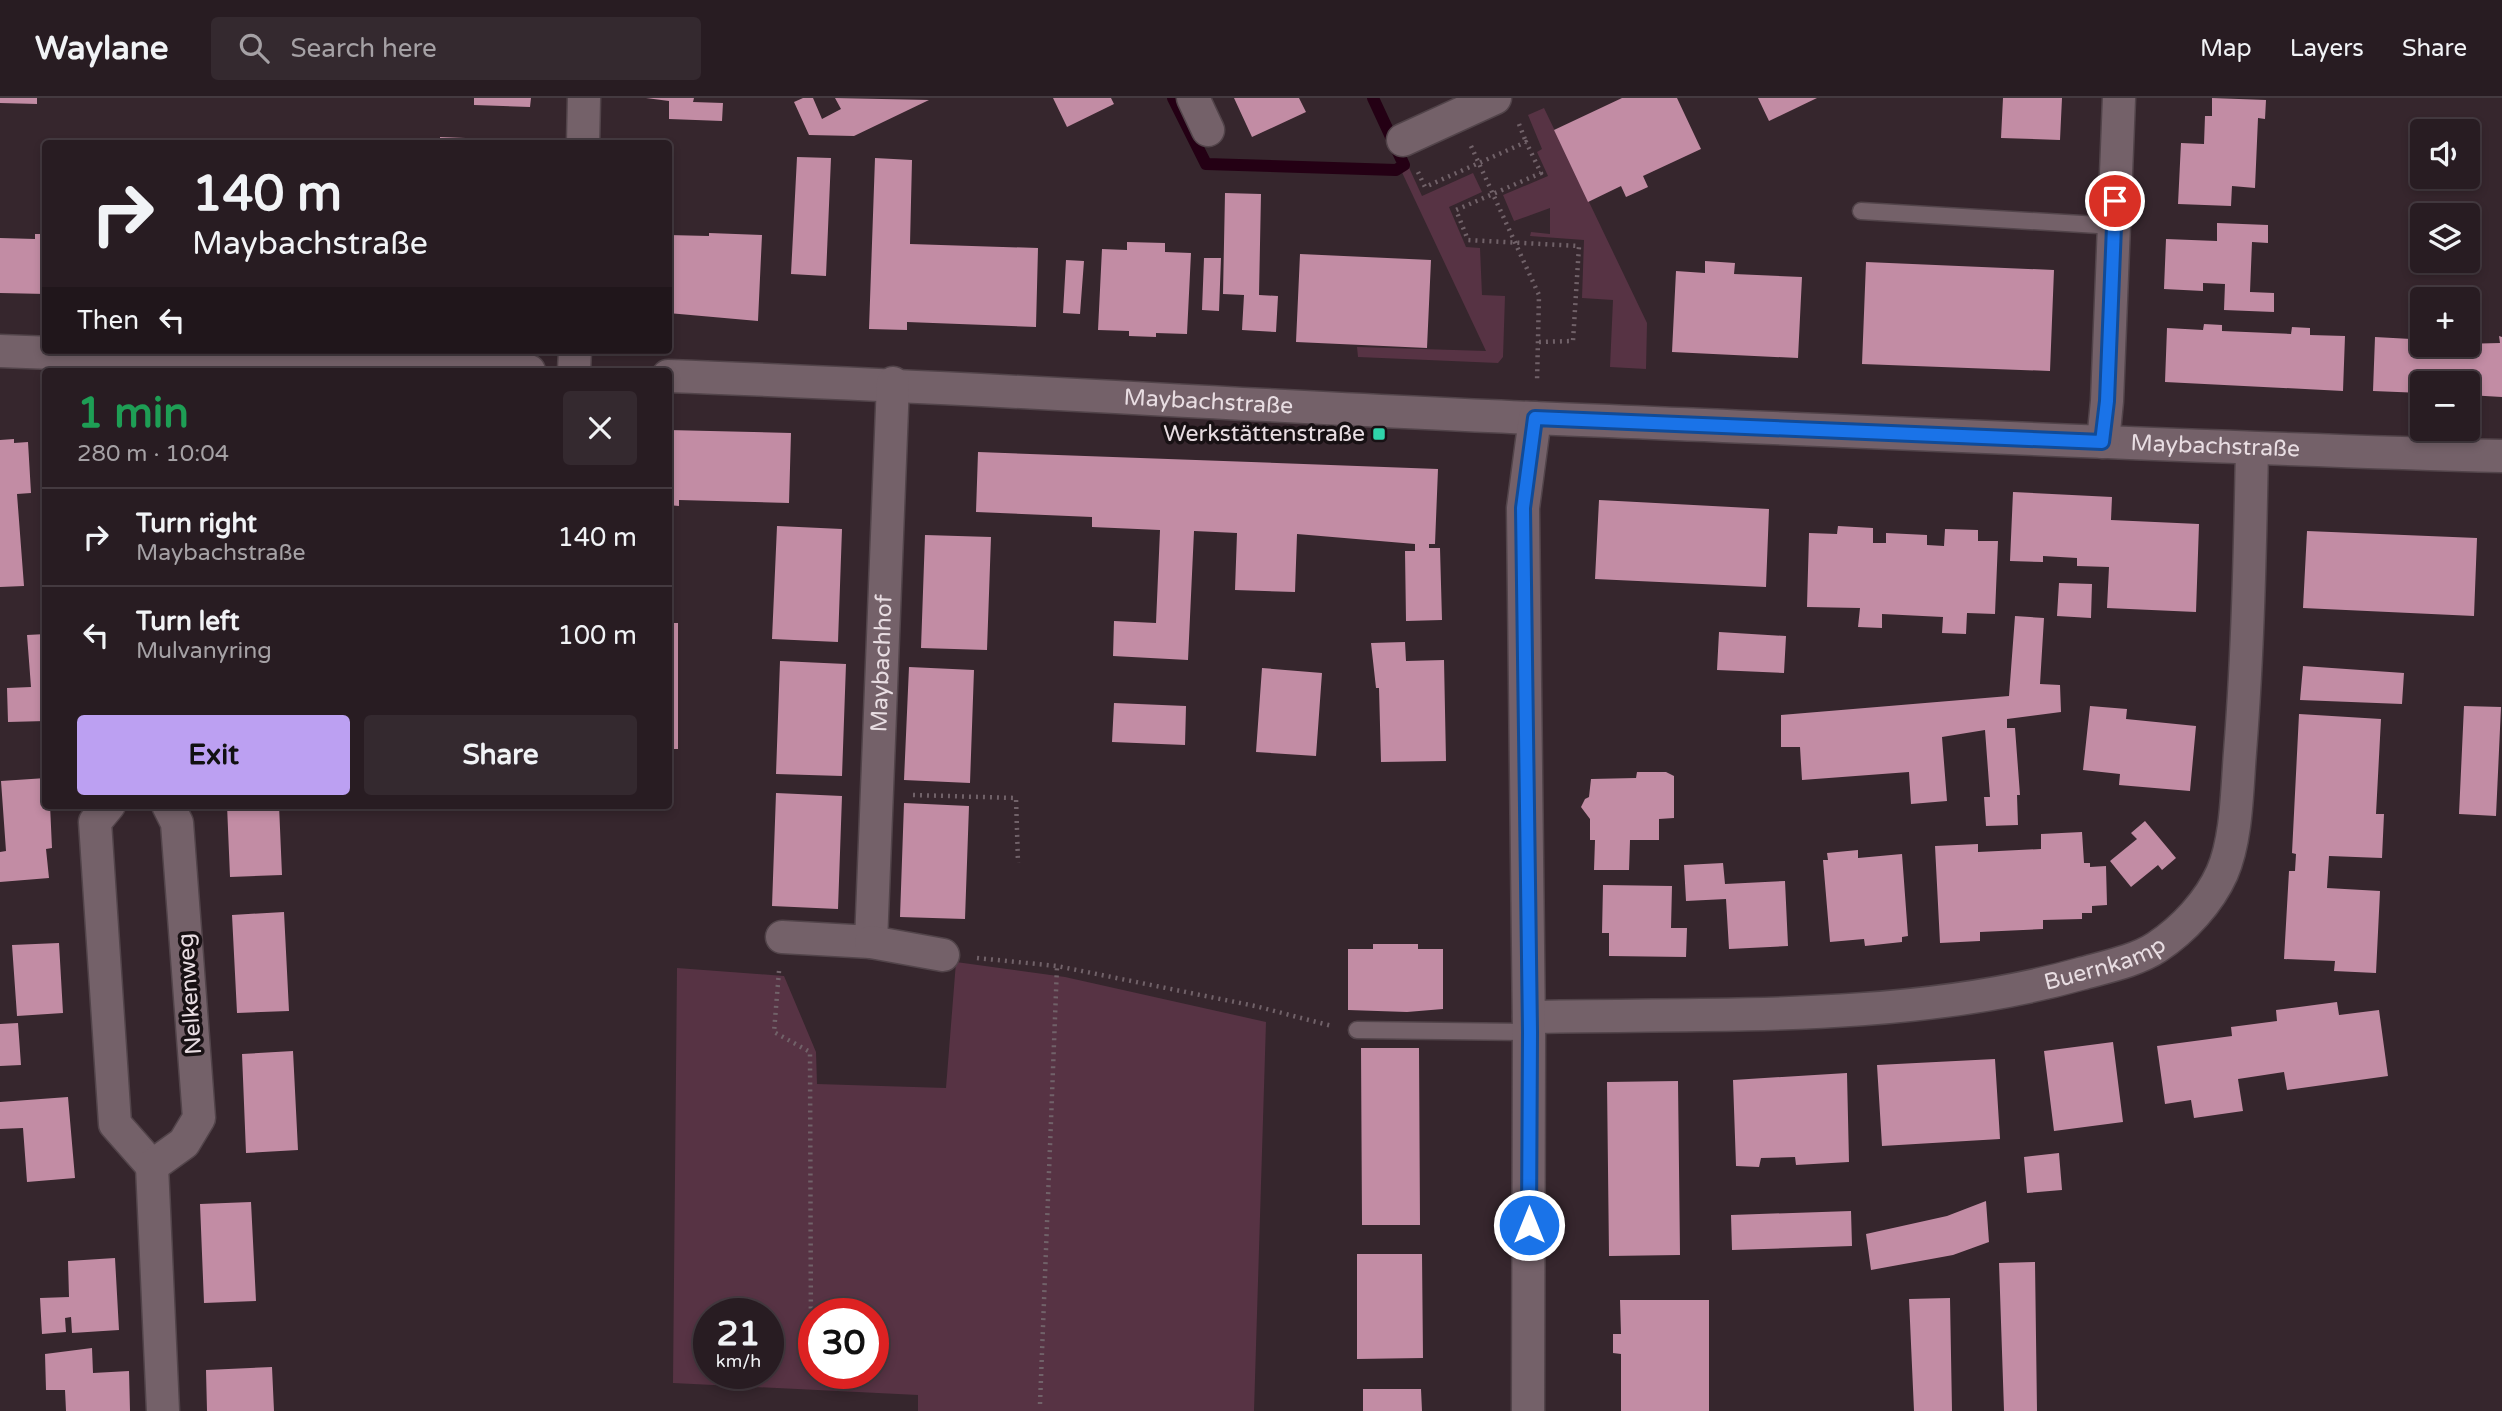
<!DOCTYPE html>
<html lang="en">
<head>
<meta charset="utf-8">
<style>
  body { margin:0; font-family:"Varela Round",sans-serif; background:#34292f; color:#f1f3f6; height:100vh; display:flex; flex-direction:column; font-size:26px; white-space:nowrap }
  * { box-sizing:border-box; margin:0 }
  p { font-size:23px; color:#a5a1a5 }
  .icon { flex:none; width:38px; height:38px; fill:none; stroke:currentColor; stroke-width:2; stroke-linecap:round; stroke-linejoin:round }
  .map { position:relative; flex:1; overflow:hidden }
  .details { position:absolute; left:42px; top:270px; width:630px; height:441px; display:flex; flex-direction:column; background:#281c22; border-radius:7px; box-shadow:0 4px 10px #0003,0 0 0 2px #443a40 }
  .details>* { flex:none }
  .top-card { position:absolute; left:42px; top:42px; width:630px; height:214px; border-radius:7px; box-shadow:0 4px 10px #0003,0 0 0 2px #443a40; background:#281c22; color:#f1f3f6; overflow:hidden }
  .controls { position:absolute; left:2410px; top:21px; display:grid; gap:14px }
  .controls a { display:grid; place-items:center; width:70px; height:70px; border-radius:7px; background:#281c22; box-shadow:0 4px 10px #0003,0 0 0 2px #443a40; font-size:35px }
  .speed { position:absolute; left:693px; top:1200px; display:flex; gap:14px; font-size:35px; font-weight:700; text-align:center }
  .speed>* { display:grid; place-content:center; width:91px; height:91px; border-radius:50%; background:#281c22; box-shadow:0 4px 10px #0003,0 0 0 2px #443a40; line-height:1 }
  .speed small { font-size:18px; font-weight:400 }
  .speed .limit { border:10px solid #d22; background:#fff; color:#111 }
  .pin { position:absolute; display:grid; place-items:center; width:60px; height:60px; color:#fff; margin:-30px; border:4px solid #fff; border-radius:50%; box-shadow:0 2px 7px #0007 }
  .me { position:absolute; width:77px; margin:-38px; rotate:0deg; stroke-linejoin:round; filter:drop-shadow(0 0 5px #0008) }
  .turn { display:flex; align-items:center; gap:24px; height:147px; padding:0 35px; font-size:32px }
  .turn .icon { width:91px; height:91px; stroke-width:2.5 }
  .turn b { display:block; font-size:49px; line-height:60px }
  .then { display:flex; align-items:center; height:66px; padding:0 35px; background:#0003; gap:14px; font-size:26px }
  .round { display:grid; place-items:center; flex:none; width:74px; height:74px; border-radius:7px; background:#34292f }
  .overview { display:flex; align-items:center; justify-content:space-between; height:119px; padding:0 35px }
  h1 { font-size:42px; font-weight:800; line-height:52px; color:#1e9e55 }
  .button { display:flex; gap:14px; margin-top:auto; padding:14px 35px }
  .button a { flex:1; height:80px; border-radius:7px; background:#bca0f2; color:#111; font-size:28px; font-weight:800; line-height:80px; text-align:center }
  .button a+a { background:#34292f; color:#f1f3f6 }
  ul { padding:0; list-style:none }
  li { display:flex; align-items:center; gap:21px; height:98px; padding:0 35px; border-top:2px solid #443a40 }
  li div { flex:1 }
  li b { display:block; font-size:26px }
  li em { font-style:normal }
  header { display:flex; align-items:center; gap:42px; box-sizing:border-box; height:98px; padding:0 35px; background:#281c22; border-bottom:2px solid #443a40 }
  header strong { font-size:33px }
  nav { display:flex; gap:38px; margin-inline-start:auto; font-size:24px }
  .search { width:490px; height:63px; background:#34292f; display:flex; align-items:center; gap:18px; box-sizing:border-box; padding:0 24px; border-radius:7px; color:#a5a1a5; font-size:26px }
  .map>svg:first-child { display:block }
  .green { fill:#573344; fill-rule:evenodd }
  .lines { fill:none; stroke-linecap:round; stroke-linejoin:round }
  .stream { stroke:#240014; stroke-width:12 }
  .building { fill:#c28ca4 }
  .service-casing { stroke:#52444a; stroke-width:19 }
  .minor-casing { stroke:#52444a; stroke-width:35 }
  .path { stroke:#716269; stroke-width:4.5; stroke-dasharray:2 5; stroke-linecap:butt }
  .service { stroke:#746169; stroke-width:16 }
  .minor { stroke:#746169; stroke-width:32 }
  .route-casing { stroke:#114b97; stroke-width:18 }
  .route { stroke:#1a73e8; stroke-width:12 }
  .poi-dot { fill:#2fd4aa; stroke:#181114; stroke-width:2.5 }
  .labels { text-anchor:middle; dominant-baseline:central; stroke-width:7; stroke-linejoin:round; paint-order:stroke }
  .street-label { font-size:23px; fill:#e8dde2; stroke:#181114 }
  .poi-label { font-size:23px; fill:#e8dde2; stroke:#181114; text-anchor:end }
</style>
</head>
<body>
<header>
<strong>Waylane</strong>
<div class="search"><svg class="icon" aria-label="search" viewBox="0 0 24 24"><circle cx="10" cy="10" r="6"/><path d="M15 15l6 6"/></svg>Search here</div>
<nav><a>Map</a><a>Layers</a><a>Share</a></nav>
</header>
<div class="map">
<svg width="2502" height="1313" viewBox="0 0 2502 1313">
  <rect width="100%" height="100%" fill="#36262d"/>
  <!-- green -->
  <path class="green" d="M1367 0H1377L1422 98 1473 75 1482 94 1449 109 1466 149 1480 150 1482 197 1505 198 1503 259 1498 265 1358 259 1357 249 1486 253Z
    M1544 10 1647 225 1646 271 1610 269 1613 202 1582 200 1584 142 1530 138 1531 134 1550 136V110L1514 123 1503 97 1548 78 1537 54 1542 51 1528 17Z
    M956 864 1065 879 1266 924 1254 1313H918V1297L673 1285 677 870 784 878 816 954 817 986 946 990ZM709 1216H768V1276H709ZM814 1216H873V1276H814Z"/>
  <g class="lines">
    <!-- stream -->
    <path class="stream" d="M1173 0 1206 66 1396 72 1404 67 1373 0"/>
  </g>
  <!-- building -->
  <path class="building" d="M0 0H37V6L0 5Z
    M474 0H531L530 9 474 7Z
    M646 0H694L693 4 723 5 722 23 669 21V3Z
    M803 0H813L822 21 841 11 835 0 929 2 854 38 809 37 794 4Z
    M1053 0H1111L1114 6 1067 29Z
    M1234 0H1299L1306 14 1252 39Z
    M1622 0H1677L1701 51 1643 78 1648 89 1626 99 1621 88 1588 104 1554 32Z
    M1758 0H1817L1769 23Z
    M2003 0H2062L2060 42 2001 40Z
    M2212 0 2266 2 2265 21 2258 20 2255 90 2232 88 2231 108 2178 106 2181 45 2204 46 2205 18H2212Z
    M440 39 491 41V46H440Z
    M797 59 831 60 826 178 791 176Z
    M875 60 912 62 910 146 1038 150 1036 229 907 224V232L869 231Z
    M1225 95 1261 96 1259 197 1278 198 1276 234 1242 232 1244 197 1223 196Z
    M2217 125 2268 127V145L2252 144 2250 194 2274 195V214L2224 212 2225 186 2203 185V193L2164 191 2166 141 2217 143Z
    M709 135 762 137 758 223 668 215V137L709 138Z
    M35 136H46V196L0 195V140L35 141Z
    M1127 144 1165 145V154L1191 155 1187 236 1156 235V239L1129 238V233L1098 232 1102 151 1127 152Z
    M1300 156 1431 162 1427 250 1296 244Z
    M1204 160H1221L1219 213 1202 212Z
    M1066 162 1084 163 1080 216 1063 215Z
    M1705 163 1735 165 1734 176 1802 179 1798 260 1672 254 1676 173 1705 175Z
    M1866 164 2054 172 2050 273 1862 266Z
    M2204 226 2222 227V233L2291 236 2292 229 2310 230V237L2345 238 2343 293 2165 284 2167 230 2203 232Z
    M2411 235H2422V247L2500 245 2499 238 2502 239V299L2468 297V285H2422V295L2373 293 2375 239 2411 241Z
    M668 332 791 335 789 405 679 402V408L668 407Z
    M14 341V345L28 344 31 395 17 396 24 488 0 489V342Z
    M978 354 1438 371 1435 446H1429V450H1440L1442 522 1406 523 1405 453H1415V446L1297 436 1295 494 1235 492 1237 435 1194 433 1188 562 1113 558 1114 523 1156 525 1160 432 1092 429V419L976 414Z
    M2013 394 2112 399 2111 422 2199 426 2196 514 2107 510 2109 469 2077 468V460L2043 458V464L2010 463Z
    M1599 402 1769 411 1766 489 1595 481Z
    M777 428 842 431 838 544 772 541Z
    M1838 428 1873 430V445H1886V435L1927 437V447L1944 448 1945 431 1978 432V443H1998L1995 516 1967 515 1966 536 1942 535 1943 519 1882 516V530L1858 529 1860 510 1807 509 1809 435 1837 436Z
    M2307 433 2477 440 2474 518 2303 510Z
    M925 437 991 439 987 552 921 550Z
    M2059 485 2092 486 2091 520 2057 518Z
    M2015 518 2044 520 2040 586 2060 587 2061 614 2007 621V630H2015L2020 697H2017L2018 727 1986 728 1984 699H1990L1985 632 1942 639 1947 703 1911 706 1909 674 1802 682 1800 649H1781V617L2009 598Z
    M668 525H678V651H668Z
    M1719 534 1786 538 1784 575 1717 572Z
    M46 536V623L8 624 7 590 31 589 27 537Z
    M1405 544 1406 563 1444 562 1446 663 1381 664 1379 590H1376L1371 545Z
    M780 563 846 566 842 678 776 676Z
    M2303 568 2404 575 2402 606 2300 602Z
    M909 569 974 572 970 685 904 682Z
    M1262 570 1322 575 1316 658 1256 654Z
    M1114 605 1186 608 1185 647 1112 644Z
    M2090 608 2127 611 2126 621 2196 628 2190 693 2119 687 2120 676 2083 672Z
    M2464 608 2501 609 2496 718 2459 716Z
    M2299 616 2381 621 2376 716H2384L2382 760 2329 758 2327 790 2380 793 2376 875 2334 873 2335 863 2284 861 2289 773H2295L2296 756 2292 755Z
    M1637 674H1666L1674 678V720L1659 721V742H1630L1629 772H1594L1595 742H1590V721L1581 709 1585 701 1589 699 1591 681 1636 680Z
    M46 680V707H50L52 750 46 751 49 780 0 784V754L6 753 1 683Z
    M776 695 842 698 838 811 772 808Z
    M904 705 969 708 965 821 900 819Z
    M227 707H279L282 777 230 779Z
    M2145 723 2176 760 2162 772 2158 767 2131 789 2110 763 2137 741 2131 735Z
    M2082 734 2084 765H2090V769L2106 768 2107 807 2092 808V815H2082V821L2043 822V831L1980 834V843L1940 845 1935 748 1978 746V754L2041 751V736Z
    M1858 752V760L1902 756 1908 838 1902 839V844L1865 848 1864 841 1830 844 1823 762H1828L1827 755Z
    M1723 765 1725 786 1785 783 1788 848 1729 851 1726 801 1686 803 1684 767Z
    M1603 787 1672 788 1671 830H1687L1686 859 1609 858V835H1602Z
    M284 814 289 913 237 915 232 817Z
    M59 845 63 915 17 918 12 847Z
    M1373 846H1418V851H1443V911L1407 914 1348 912V851H1373Z
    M2337 904 2339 917 2379 912 2388 978 2287 992 2284 974 2238 981 2243 1013 2194 1020 2191 1002 2165 1006 2157 948 2232 938 2231 929 2277 923 2276 912Z
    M18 925 21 967 0 968V926Z
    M2113 944 2123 1024 2054 1033 2044 953Z
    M1361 950H1419L1420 1127H1362Z
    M293 953 298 1052 246 1055 242 956Z
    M1995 961 2000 1041 1882 1048 1877 967Z
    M1847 975 1849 1064 1796 1067 1795 1059 1761 1060 1759 1069 1736 1068 1733 982Z
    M1678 983 1680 1157 1609 1158 1607 984Z
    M68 999 75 1080 27 1084 23 1030 0 1031V1004Z
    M2059 1055 2062 1092 2027 1095 2024 1059Z
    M1986 1103 1989 1144 1953 1157 1871 1172 1866 1136 1947 1118Z
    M251 1104 256 1203 204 1205 200 1106Z
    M1851 1113 1852 1148 1732 1152 1731 1117Z
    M1357 1156H1422L1423 1260 1357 1261Z
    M115 1160 119 1232 72 1235 71 1219 65 1220 66 1234 42 1236 40 1200 69 1199 68 1163Z
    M2035 1164 2037 1313H2004L1999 1165Z
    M1950 1200 1952 1313H1914L1909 1201Z
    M1620 1202H1709V1313H1621V1256L1613 1255V1236H1621Z
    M92 1250 93 1275 129 1273 130 1313H66L65 1292H46L45 1256Z
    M272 1269 274 1313H207L206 1272Z
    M1363 1291H1421L1422 1313H1363Z"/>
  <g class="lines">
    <defs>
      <path id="service" d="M1861 113 2115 128
        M1357 932 1529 934"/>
      <g id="minor">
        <path d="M1193 0 1208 32"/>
        <path d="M1403 42 1495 0"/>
        <path d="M583 46 584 0"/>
        <path d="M0 253 529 273"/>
        <path d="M574 273 575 252"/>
        <path id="s1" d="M668 278C957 288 1246 308 1534 320 1857 333 2179 349 2502 358"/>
        <path d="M2103 344 2107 303 2119 0"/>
        <path d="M109 707 95 724 115 1026 152 1068"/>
        <path id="s2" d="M782 839 871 844 893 285"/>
        <path d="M871 844 943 857"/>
        <path id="s3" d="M1529 919C1709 915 1907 925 2080 876 2105 869 2136 863 2157 849 2184 831 2209 804 2222 775 2237 741 2237 691 2240 654 2248 553 2250 452 2252 351"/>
        <path d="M163 1313 152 1068 184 1045 199 1020 177 725 168 707"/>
        <path d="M1528 1313 1529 934 1523 410 1535 320"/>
      </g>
    </defs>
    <!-- service casing -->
    <use href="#service" class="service-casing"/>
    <!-- minor casing -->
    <use href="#minor" class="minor-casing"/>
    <!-- path -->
    <path class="path" d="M1519 26 1526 44
      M1471 48 1539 197 1537 284
      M1418 74 1425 89 1526 44 1541 75 1456 112 1468 142 1579 148 1573 243 1539 244
      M913 697 1016 700 1018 765
      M977 860 1057 868 1255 908 1332 928
      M779 873 774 934 810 954 811 1250
      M1040 1306 1057 868"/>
    <!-- service -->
    <use href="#service" class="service"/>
    <!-- minor -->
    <use href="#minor" class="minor"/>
  </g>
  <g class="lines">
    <defs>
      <path id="route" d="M1529 1127 1530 934 1523 410 1535 320 2102 344 2107 303 2115 103"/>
    </defs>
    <!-- route casing -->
    <use href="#route" class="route-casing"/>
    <!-- route -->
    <use href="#route" class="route"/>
  </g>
  <!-- markers -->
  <rect class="poi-dot" x="1372" y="329" width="14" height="14" rx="3.5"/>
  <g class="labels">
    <!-- street labels -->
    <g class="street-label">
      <text stroke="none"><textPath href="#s1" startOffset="541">Maybachstraße</textPath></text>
      <text stroke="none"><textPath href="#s1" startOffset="1549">Maybachstraße</textPath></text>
      <text stroke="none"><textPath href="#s2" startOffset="368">Maybachhof</textPath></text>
      <text stroke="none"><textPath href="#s3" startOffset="581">Buernkamp</textPath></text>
      <text transform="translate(190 896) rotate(-94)">Nelkenweg</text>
    </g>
    <!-- poi labels -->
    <g class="poi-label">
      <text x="1365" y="336">Werkstättenstraße</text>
    </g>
  </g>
</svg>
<div class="controls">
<a><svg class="icon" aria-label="sound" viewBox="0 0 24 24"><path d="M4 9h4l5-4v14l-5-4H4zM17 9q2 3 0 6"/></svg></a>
<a><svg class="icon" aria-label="layers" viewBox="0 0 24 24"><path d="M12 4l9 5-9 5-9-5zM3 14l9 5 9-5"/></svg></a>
<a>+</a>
<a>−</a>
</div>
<div class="speed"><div>21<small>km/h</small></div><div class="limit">30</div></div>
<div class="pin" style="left:2115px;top:103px;background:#d93025"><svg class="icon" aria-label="arrive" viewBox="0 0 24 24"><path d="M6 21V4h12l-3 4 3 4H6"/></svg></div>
<svg class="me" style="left:1529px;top:1127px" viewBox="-20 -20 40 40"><circle r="17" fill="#1a73e8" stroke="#fff" stroke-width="3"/><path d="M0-11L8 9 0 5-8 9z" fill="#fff"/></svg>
<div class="top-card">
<div class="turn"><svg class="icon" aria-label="right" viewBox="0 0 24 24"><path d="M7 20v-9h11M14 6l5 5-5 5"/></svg><div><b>140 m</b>Maybachstraße</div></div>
<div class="then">Then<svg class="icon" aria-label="left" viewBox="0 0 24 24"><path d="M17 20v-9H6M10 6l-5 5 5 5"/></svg></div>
</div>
<section class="details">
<div class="overview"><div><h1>1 min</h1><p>280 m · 10:04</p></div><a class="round"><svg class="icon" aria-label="close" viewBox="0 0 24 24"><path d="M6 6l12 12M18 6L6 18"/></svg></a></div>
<ul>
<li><svg class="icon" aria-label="right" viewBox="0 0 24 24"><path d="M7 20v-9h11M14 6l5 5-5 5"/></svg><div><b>Turn right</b><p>Maybachstraße</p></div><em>140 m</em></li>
<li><svg class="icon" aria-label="left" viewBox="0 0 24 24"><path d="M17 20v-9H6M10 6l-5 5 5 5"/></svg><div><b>Turn left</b><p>Mulvanyring</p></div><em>100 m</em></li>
</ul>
<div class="button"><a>Exit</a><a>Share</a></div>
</section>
</div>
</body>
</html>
